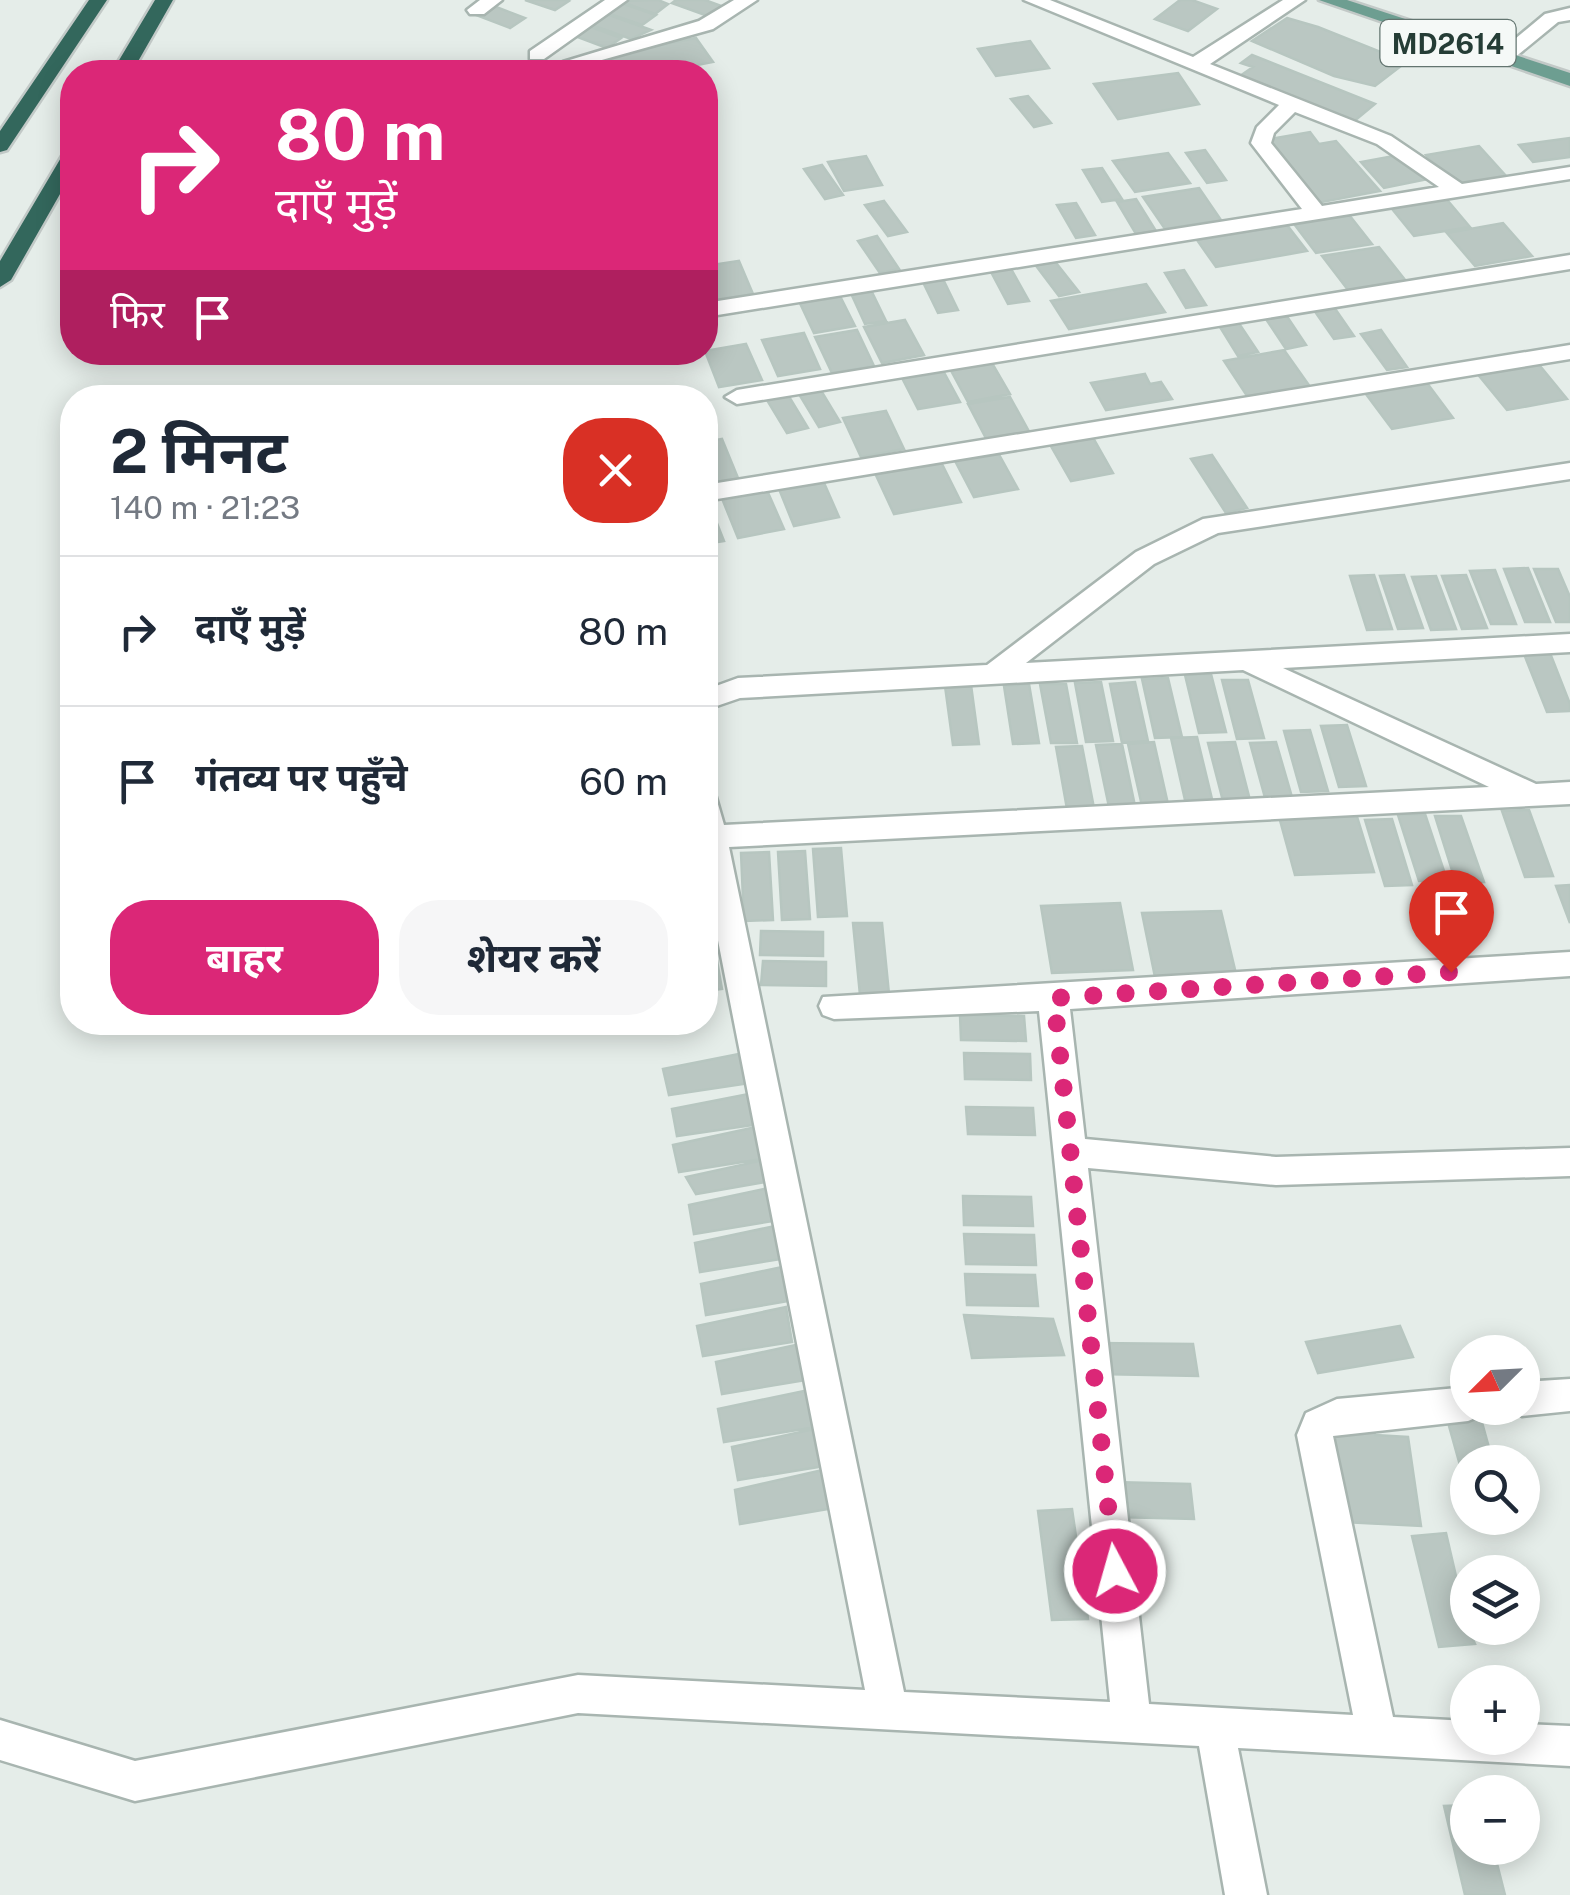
<!DOCTYPE html>
<html lang="hi">
<head>
<meta charset="utf-8">
<style>
  body { margin:0; font-family:"Public Sans","Noto Sans Devanagari",sans-serif; background:#f6f6f7; color:#1f2937; height:100vh; display:flex; flex-direction:column; font-size:38px; white-space:nowrap }
  * { box-sizing:border-box; margin:0 }
  p { font-size:32px; color:#747a83 }
  .icon { flex:none; width:55px; height:55px; fill:none; stroke:currentColor; stroke-width:2; stroke-linecap:round; stroke-linejoin:round }
  .map { position:relative; flex:1; overflow:hidden }
  .side { position:absolute; left:60px; top:385px; width:658px; height:650px; display:flex; flex-direction:column; background:#fff; border-radius:40px; box-shadow:0 5px 25px #0003 }
  .side>* { flex:none }
  .guide { position:absolute; left:60px; top:60px; width:658px; height:305px; border-radius:40px; box-shadow:0 5px 25px #0003; background:#db2777; color:#fff; overflow:hidden }
  .needle { width:65px; rotate:246deg }
  .fabs { position:absolute; left:1450px; top:1335px; display:grid; gap:20px }
  .fabs a { display:grid; place-items:center; width:90px; height:90px; border-radius:50%; background:#fff; box-shadow:0 5px 25px #0003; font-size:50px }
  .pin { position:absolute; display:grid; place-items:center; width:85px; height:85px; color:#fff; margin:-102px -42px; border-radius:50% 50% 50% 0; rotate:-45deg; box-shadow:0 0 10px #0007 }
  .pin .icon { rotate:45deg }
  .me { position:absolute; width:110px; margin:-55px; rotate:354deg; stroke-linejoin:round; filter:drop-shadow(0 0 8px #0008) }
  .turn { display:flex; align-items:center; gap:35px; height:210px; padding:0 50px; font-size:45px }
  .turn .icon { width:130px; height:130px; stroke-width:2.5 }
  .turn b { display:block; font-size:70px; line-height:85px }
  .then { display:flex; align-items:center; height:95px; padding:0 50px; background:#0003; gap:20px; font-size:38px }
  .round { display:grid; place-items:center; flex:none; width:105px; height:105px; border-radius:40px; background:#f6f6f7 }
  .overview { display:flex; align-items:center; justify-content:space-between; height:170px; padding:0 50px }
  h1 { font-size:60px; font-weight:700; line-height:75px }
  .cta { display:flex; gap:20px; margin-top:auto; padding:20px 50px }
  .cta a { flex:1; height:115px; border-radius:40px; background:#db2777; color:#fff; font-size:40px; font-weight:700; line-height:115px; text-align:center }
  .cta a+a { background:#f6f6f7; color:#1f2937 }
  ul { padding:0; list-style:none }
  li { display:flex; align-items:center; gap:30px; height:150px; padding:0 50px; border-top:2px solid #e0e1e3 }
  li div { flex:1 }
  li b { display:block; font-size:38px }
  li em { font-style:normal }
  .map>svg:first-child { display:block }
  .building { fill:#bac7c2; stroke:#b7c6c0; stroke-width:2.5 }
  .lines { fill:none; stroke-linecap:round; stroke-linejoin:round }
  .street-casing { stroke:#a8b5b0; stroke-width:5 }
  .primary-casing { stroke:#c2c9c7; stroke-width:5 }
  .highway-casing { stroke:#c2c9c7; stroke-width:5 }
  .street { fill:#fff; fill-rule:evenodd }
  .primary { fill:#6d9e91; fill-rule:evenodd }
  .highway { fill:#33675c; fill-rule:evenodd }
  .route { stroke:#db2777; stroke-width:18; stroke-dasharray:0 32.4 }
  .labels { text-anchor:middle; dominant-baseline:central; stroke-width:8; stroke-linejoin:round; paint-order:stroke }
  .shield { fill:#f5f9f7; stroke:#637570; stroke-width:2.5 }
  .shield-label { font-size:28px; font-weight:bold; fill:#253d36 }
</style>
</head>
<body>
<div class="map">
<svg width="1570" height="1895" viewBox="0 0 1570 1895">
  <rect width="100%" height="100%" fill="#e5ede9"/>
  <!-- building -->
  <path class="building" d="M525 0H567L569 1 555 10Z
    M658 0 668 4 655 14 619 1Z
    M676 0H705L721 6 708 16 672 3Z
    M1180 0H1192L1217 9 1188 31 1155 19Z
    M621 3 656 15 642 25 607 13Z
    M491 5 525 18 510 28 476 15Z
    M601 12 651 30 631 39 586 23Z
    M1287 18 1318 27 1406 62 1375 86 1334 76 1252 41Z
    M586 25 621 38 607 48 572 35Z
    M696 38 713 62 662 72H595L587 59Z
    M1030 41 1049 68 996 76 978 49Z
    M1252 55 1375 104 1353 122 1240 76 1253 67 1241 63Z
    M1178 73 1199 104 1118 119 1094 84Z
    M1028 96 1051 123 1034 127 1011 99Z
    M1310 132 1319 144 1336 141 1380 191 1317 203 1265 140Z
    M1570 138V157L1533 162 1519 145Z
    M1479 146 1506 176 1452 186 1426 155Z
    M1205 150 1226 180 1207 183 1186 153Z
    M1168 153 1190 183 1135 192 1113 161Z
    M1404 154 1428 179 1384 188 1361 162Z
    M866 156 882 185 844 191 828 162Z
    M822 165 843 195 825 199 804 169Z
    M1102 168 1122 199 1102 202 1083 170Z
    M1199 188 1221 220 1165 229 1143 197Z
    M1443 195 1470 227 1414 236 1388 204Z
    M1136 199 1156 231 1136 234 1117 202Z
    M884 201 907 232 888 236 865 205Z
    M1076 203 1095 235 1076 238 1057 205Z
    M1346 211 1372 244 1316 253 1291 220Z
    M1503 223 1532 256 1475 266 1447 233Z
    M1287 225 1307 251 1216 267 1197 240Z
    M877 236 899 269 880 273 858 241Z
    M1379 247 1406 281 1348 290 1322 256Z
    M1053 259 1079 292 1059 296 1034 263Z
    M739 261 753 294 713 300 705 283V266Z
    M1010 267 1029 301 1008 304 990 270Z
    M1184 270 1206 305 1186 308 1165 273Z
    M941 275 958 310 938 313 921 278Z
    M1146 284 1165 312 1069 329 1051 301Z
    M869 286 886 321 865 324 849 289Z
    M838 292 855 326 814 333 798 299Z
    M1329 300 1354 336 1334 339 1309 303Z
    M1282 309 1306 345 1286 349 1262 313Z
    M1234 316 1258 352 1238 356 1215 319Z
    M905 320 924 355 882 363 864 327Z
    M857 330 874 366 832 373 815 337Z
    M1381 330 1407 367 1387 370 1361 334Z
    M804 333 820 369 778 376 762 340Z
    M746 344 762 380 719 387 705 351Z
    M1284 350 1311 388 1249 399 1224 361Z
    M989 358 1010 394 968 402 948 365Z
    M1536 361 1567 399 1507 410 1476 372Z
    M940 365 960 402 918 409 899 372Z
    M1145 374 1150 384 1161 382 1172 399 1106 410 1091 383Z
    M1424 379 1453 418 1392 429 1363 390Z
    M817 384 840 422 819 427 796 389Z
    M785 390 808 428 787 433 764 395Z
    M1010 397 1031 435 988 442 968 404Z
    M886 411 904 449 861 457 843 418Z
    M1091 434 1113 473 1071 481 1048 441Z
    M722 439 738 478 705 484V442Z
    M996 449 1018 489 974 497 953 457Z
    M1212 455 1247 508 1226 513 1191 459Z
    M940 460 961 502 894 514 874 471Z
    M821 476 839 517 794 526 777 484Z
    M766 488 784 529 738 538 721 496Z
    M707 498 724 541 705 544V499Z
    M1528 568 1550 622H1525L1504 569Z
    M1534 569H1558L1570 597V622H1556Z
    M1495 570 1516 624H1491L1470 571Z
    M1374 575 1392 629 1367 630 1350 576Z
    M1404 575 1423 628 1398 629 1380 576Z
    M1466 575 1487 628 1462 629 1442 576Z
    M1436 576 1456 629 1431 630 1412 577Z
    M1550 653 1570 704V711L1547 712 1524 654Z
    M1211 674 1226 732 1199 733 1185 675Z
    M1168 678 1182 737 1155 738 1142 679Z
    M1222 680H1248L1264 738 1237 739Z
    M1101 682 1113 741 1086 742 1075 683Z
    M1135 682 1148 741 1122 743 1110 684Z
    M1029 684 1039 743 1013 744 1004 686Z
    M1040 684H1066L1077 743H1051Z
    M971 685 979 744 953 745 945 686Z
    M1347 725 1366 786 1339 787 1321 726Z
    M1310 730 1328 791 1301 792 1284 731Z
    M1197 737 1212 799 1185 800 1171 738Z
    M1154 742 1168 804 1142 806 1128 744Z
    M1235 742 1251 804 1224 805 1208 743Z
    M1276 742 1294 804 1267 805 1250 743Z
    M1122 744 1135 806 1109 807 1096 745Z
    M1082 746 1094 808 1067 809 1056 747Z
    M1355 810 1374 872 1295 875 1278 813Z
    M1529 810 1553 876 1525 877 1502 811Z
    M1425 814 1447 880 1419 881 1398 815Z
    M1435 816H1461L1484 882 1456 883Z
    M1392 819 1412 885 1385 886 1365 820Z
    M841 848 847 916 818 917 813 849Z
    M805 851 810 919 782 920 778 852Z
    M769 852 773 920 744 921 741 853Z
    M1570 885V923L1556 886Z
    M1120 903 1133 970 1052 973 1041 906Z
    M1221 911 1237 978 1156 982 1142 913Z
    M853 923H882L889 994 860 995Z
    M761 931 823 932V956L760 955Z
    M717 961 722 989 705 991V964Z
    M763 961 826 962V986L761 985Z
    M960 1015 1024 1016 1026 1041 961 1040Z
    M744 1053 750 1083 669 1095 663 1069Z
    M964 1053 1030 1054 1031 1080 965 1079Z
    M754 1093 760 1124 677 1136 672 1109Z
    M966 1107 1033 1108 1035 1135 968 1134Z
    M756 1127 762 1159 679 1172 673 1145Z
    M764 1160 766 1182 696 1194 686 1177Z
    M773 1187 779 1220 694 1234 689 1205Z
    M963 1196 1031 1197 1033 1226 964 1225Z
    M780 1225 787 1258 700 1272 695 1243Z
    M964 1234 1034 1235 1036 1265 966 1264Z
    M787 1266 794 1300 706 1315 701 1284Z
    M965 1274 1035 1275 1038 1306 967 1305Z
    M786 1307 792 1342 703 1356 697 1326Z
    M964 1315 1053 1319 1064 1355 972 1358Z
    M1400 1326 1413 1357 1318 1373 1306 1342Z
    M805 1343 812 1379 722 1394 716 1362Z
    M1096 1343 1193 1344 1198 1376 1099 1374Z
    M809 1390 816 1427 724 1442 718 1409Z
    M1444 1408H1478L1493 1462H1468V1494Z
    M1333 1424 1373 1426 1375 1435 1408 1437 1421 1526 1344 1522Z
    M823 1427 831 1465 738 1480 732 1447Z
    M827 1469 834 1508 740 1524 735 1490Z
    M1114 1482 1190 1484 1194 1519 1117 1517Z
    M1072 1509 1088 1619 1052 1620 1038 1511Z
    M1446 1533 1468 1628 1475 1644 1439 1647 1412 1536Z
    M1468 1805V1848H1493L1505 1895H1465L1444 1806Z"/>
  <g class="lines">
    <defs>
      <path id="street" d="M480 0H502L484 14H470L467 10Z
        M605 0H627L544 59H530V51Z
        M734 0H757L713 29 573 68 563 62 699 21Z
        M1024 0H1050L1193 57 1283 0H1305L1210 64 1391 136 1462 184 1570 167V179L705 317V303L1302 209 1251 143 1257 127 1279 105ZM1295 112 1377 144 1439 187 1322 206 1271 143 1274 133Z
        M1570 8V20L1558 22 1508 63 1491 59 1545 14Z
        M1570 255V269L737 404 725 397 737 390Z
        M1570 345V359L705 501V485Z
        M1570 463V479L1218 533 1154 564 1026 663 1570 634V652L1283 668 1536 784 1570 782V804L729 847 904 1692 1110 1702 1039 1011 834 1019 823 1015 819 1006 823 997 1570 952V976L1070 1009 1085 1139 1276 1157 1570 1148V1176L1276 1185 1088 1168 1149 1704 1353 1715 1297 1435 1306 1413 1337 1399 1468 1387V1408H1484L1480 1416 1468 1421 1333 1436 1393 1717 1468 1721V1738H1522V1724L1570 1726V1766L1238 1748 1267 1895H1225L1199 1746 578 1713 135 1801 0 1760V1720L135 1761 578 1675 865 1690 705 874V791L715 794 724 825 1489 787 1243 670 740 698 705 710V690L738 678 987 665 1136 552 1203 519Z
        M1570 1379V1411L1522 1416 1510 1411 1522 1408V1382Z"/>
      <path id="primary" d="M1319 0H1347L1570 73V86Z"/>
      <path id="highway" d="M89 0H107L7 150 0 152V131Z
        M155 0H173L132 72H112Z
        M72 150V173L11 280 0 287V261L62 156Z"/>
    </defs>
    <!-- street casing -->
    <use href="#street" class="street-casing"/>
    <!-- primary casing -->
    <use href="#primary" class="primary-casing"/>
    <!-- highway casing -->
    <use href="#highway" class="highway-casing"/>
    <!-- street -->
    <use href="#street" class="street"/>
    <!-- primary -->
    <use href="#primary" class="primary"/>
    <!-- highway -->
    <use href="#highway" class="highway"/>
  </g>
  <g class="lines">
    <!-- route -->
    <path class="route" d="M1115 1571 1054 998 1451 972"/>
  </g>
  <g class="labels">
    <!-- shield labels -->
    <rect class="shield" x="1380.5" y="20" width="135" height="46" rx="8"/>
    <g class="shield-label">
      <text x="1448" y="43">MD2614</text>
    </g>
  </g>
</svg>
<div class="fabs">
<a><svg class="needle" viewBox="-14 -14 28 28"><path d="M0-13l5 13h-10z" fill="#e53935"/><path d="M0 13l5-13h-10z" fill="#747a83"/></svg></a>
<a><svg class="icon" aria-label="search" viewBox="0 0 24 24"><circle cx="10" cy="10" r="6"/><path d="M15 15l6 6"/></svg></a>
<a><svg class="icon" aria-label="layers" viewBox="0 0 24 24"><path d="M12 4l9 5-9 5-9-5zM3 14l9 5 9-5"/></svg></a>
<a>+</a>
<a>−</a>
</div>
<div class="pin" style="left:1451px;top:972px;background:#d93025"><svg class="icon" aria-label="arrive" viewBox="0 0 24 24"><path d="M6 21V4h12l-3 4 3 4H6"/></svg></div>
<svg class="me" style="left:1115px;top:1571px" viewBox="-20 -20 40 40"><circle r="17" fill="#db2777" stroke="#fff" stroke-width="3"/><path d="M0-11L8 9 0 5-8 9z" fill="#fff"/></svg>
<div class="guide">
<div class="turn"><svg class="icon" aria-label="right" viewBox="0 0 24 24"><path d="M7 20v-9h11M14 6l5 5-5 5"/></svg><div><b>80 m</b>दाएँ मुड़ें</div></div>
<div class="then">फिर<svg class="icon" aria-label="arrive" viewBox="0 0 24 24"><path d="M6 21V4h12l-3 4 3 4H6"/></svg></div>
</div>
<section class="side">
<div class="overview"><div><h1>2 मिनट</h1><p>140 m · 21:23</p></div><a class="round" style="background:#d93025;color:#fff"><svg class="icon" aria-label="close" viewBox="0 0 24 24"><path d="M6 6l12 12M18 6L6 18"/></svg></a></div>
<ul>
<li><svg class="icon" aria-label="right" viewBox="0 0 24 24"><path d="M7 20v-9h11M14 6l5 5-5 5"/></svg><div><b>दाएँ मुड़ें</b></div><em>80 m</em></li>
<li><svg class="icon" aria-label="arrive" viewBox="0 0 24 24"><path d="M6 21V4h12l-3 4 3 4H6"/></svg><div><b>गंतव्य पर पहुँचे</b></div><em>60 m</em></li>
</ul>
<div class="cta"><a>बाहर</a><a>शेयर करें</a></div>
</section>
</div>
</body>
</html>
